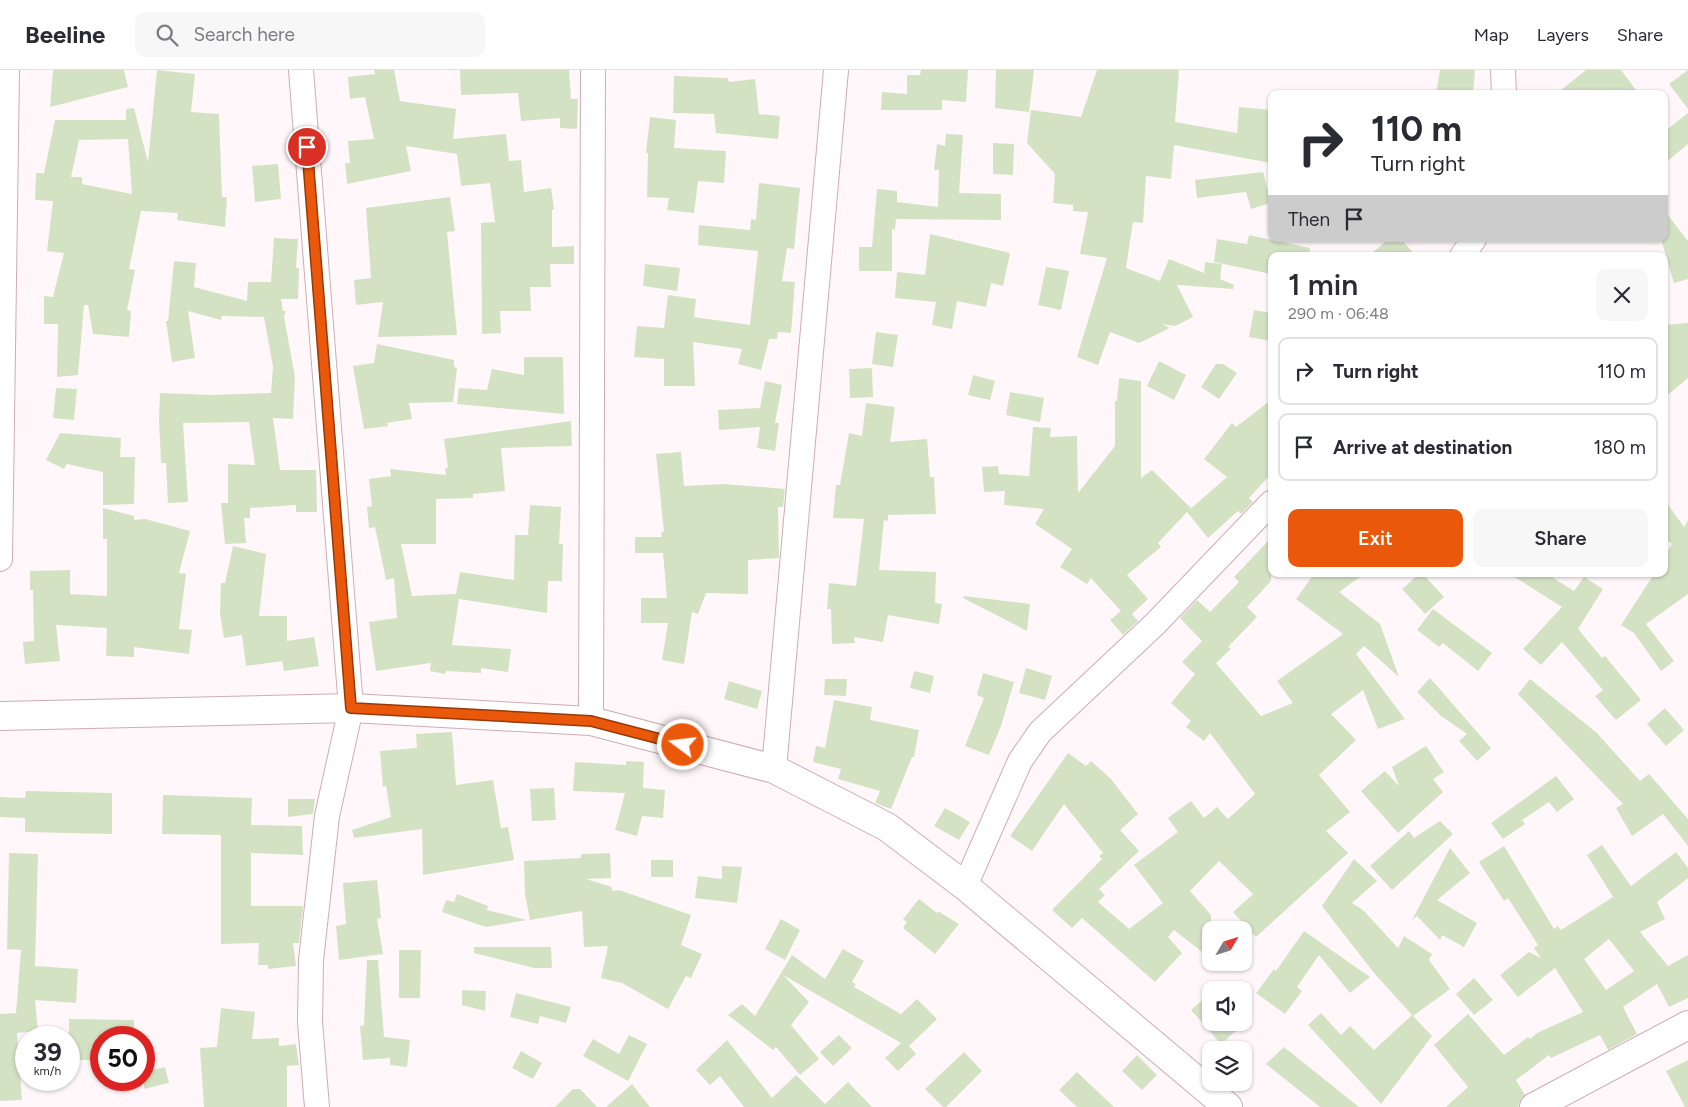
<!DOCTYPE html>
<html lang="en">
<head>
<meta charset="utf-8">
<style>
  body { margin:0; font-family:Figtree,sans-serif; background:#f7f7f7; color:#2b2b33; height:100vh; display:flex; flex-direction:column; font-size:19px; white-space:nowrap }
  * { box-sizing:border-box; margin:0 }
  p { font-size:16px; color:#7c7c81 }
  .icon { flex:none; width:28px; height:28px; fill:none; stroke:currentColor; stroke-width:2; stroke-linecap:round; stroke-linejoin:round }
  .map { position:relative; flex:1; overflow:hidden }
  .panel { position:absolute; left:1268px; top:182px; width:400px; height:325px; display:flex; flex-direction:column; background:#fff; border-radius:10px; box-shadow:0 1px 4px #0004 }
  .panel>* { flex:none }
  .guide { position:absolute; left:1268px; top:20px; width:400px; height:152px; border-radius:10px; box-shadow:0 1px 4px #0004; background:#fff; color:#2b2b33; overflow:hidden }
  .needle { width:32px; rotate:52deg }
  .tools { position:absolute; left:1202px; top:851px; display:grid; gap:10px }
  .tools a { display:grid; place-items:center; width:50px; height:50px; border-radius:10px; background:#fff; box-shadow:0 1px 4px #0004; font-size:25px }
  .speed { position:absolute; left:15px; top:956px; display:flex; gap:10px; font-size:25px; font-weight:700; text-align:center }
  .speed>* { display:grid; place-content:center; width:65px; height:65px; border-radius:50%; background:#fff; box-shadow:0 1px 4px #0004; line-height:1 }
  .speed small { font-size:12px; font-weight:400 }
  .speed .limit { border:8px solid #d22; background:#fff; color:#111 }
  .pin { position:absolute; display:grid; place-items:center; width:42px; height:42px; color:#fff; margin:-21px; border:2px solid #fff; border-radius:50%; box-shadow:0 1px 5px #0007 }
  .me { position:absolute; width:55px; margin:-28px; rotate:285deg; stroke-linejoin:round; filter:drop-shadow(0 0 4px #0008) }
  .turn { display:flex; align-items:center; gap:18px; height:105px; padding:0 20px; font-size:22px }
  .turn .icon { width:65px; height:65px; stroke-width:2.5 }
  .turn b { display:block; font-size:35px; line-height:42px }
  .then { display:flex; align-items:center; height:48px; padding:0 20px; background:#0003; gap:10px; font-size:19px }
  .round { display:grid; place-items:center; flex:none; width:52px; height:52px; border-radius:10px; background:#f7f7f7 }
  .summary { display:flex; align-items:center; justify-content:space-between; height:85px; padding:0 20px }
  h1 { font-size:30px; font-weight:600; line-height:38px }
  .cta { display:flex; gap:10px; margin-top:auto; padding:10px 20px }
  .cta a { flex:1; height:58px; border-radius:10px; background:#ea580c; color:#fff; font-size:20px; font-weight:600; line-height:58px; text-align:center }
  .cta a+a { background:#f7f7f7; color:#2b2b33 }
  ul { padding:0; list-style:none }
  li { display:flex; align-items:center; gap:15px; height:68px; margin:0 10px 8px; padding:0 10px; border:2px solid #e1e1e2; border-radius:10px }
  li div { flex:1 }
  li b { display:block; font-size:19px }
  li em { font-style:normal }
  header { display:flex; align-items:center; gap:30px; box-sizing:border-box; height:70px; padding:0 25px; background:#fff; border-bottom:1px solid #e1e1e2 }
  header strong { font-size:24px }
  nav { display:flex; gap:28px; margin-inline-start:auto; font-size:18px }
  .search { width:350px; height:45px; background:#f7f7f7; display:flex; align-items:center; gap:12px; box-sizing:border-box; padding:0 18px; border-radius:10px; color:#7c7c81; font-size:19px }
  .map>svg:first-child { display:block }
  .building { fill:#d4e2c4; fill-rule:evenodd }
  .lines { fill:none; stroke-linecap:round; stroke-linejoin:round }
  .street-casing { stroke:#cfacb4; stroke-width:26 }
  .secondary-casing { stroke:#cfacb4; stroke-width:30 }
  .street { stroke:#fff; stroke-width:24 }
  .secondary { stroke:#fff; stroke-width:28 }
  .route-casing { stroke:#983908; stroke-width:12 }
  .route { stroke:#ea580c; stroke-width:9 }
</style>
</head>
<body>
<header>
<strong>Beeline</strong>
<div class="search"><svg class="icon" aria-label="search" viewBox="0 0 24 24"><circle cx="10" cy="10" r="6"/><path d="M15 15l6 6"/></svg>Search here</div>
<nav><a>Map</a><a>Layers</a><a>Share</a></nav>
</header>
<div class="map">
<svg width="1688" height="1037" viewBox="0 0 1688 1037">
  <rect width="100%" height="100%" fill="#fff7f9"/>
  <!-- building -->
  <path class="building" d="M53 0H124L128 17 50 37Z
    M157 0 195 4 191 42 219 44 222 127H227L225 157 177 150 178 143 141 141 129 199 135 200 127 240 131 241 129 267 93 264 88 235H84L78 305 57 307 58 254H44V226L53 227 64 183 47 181 53 131 35 130 36 103H44L55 50H126V39L134 38 148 92ZM128 69 132 124 82 114V107H71L79 70Z
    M374 0H394L400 31 456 39 453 69 506 64 509 91 521 90 524 122 551 118 554 139 552 140V177L574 176V194H550L551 217H530L531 241H500L501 263 482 264 481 153 495 152 490 113 461 116 457 84 406 76 411 101 347 114 345 93H350L348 71 374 69 365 27 350 29 348 7 375 4Z
    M460 0H569L571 29H578L577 59 560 58V48L521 51 518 23 461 25Z
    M921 0H968L966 32 942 30V40H881L882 22 907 24V5H920Z
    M996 0H1034L1029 42 995 38Z
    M1097 0H1179L1175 52 1237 63 1239 37 1271 40V93L1174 75 1171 109 1146 106 1143 153 1133 152 1126 198 1160 211 1169 189 1204 203 1205 192 1222 194 1220 209 1234 215 1233 219 1177 215 1193 247 1175 256 1162 254 1170 258 1139 273 1110 262 1098 295 1077 287 1107 188 1080 184 1088 142 1073 141V135L1053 133 1055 104 1027 73 1031 40 1081 47Z
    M1440 0H1475L1473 24H1436Z
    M1586 0H1621L1639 24H1556Z
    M1688 0V39L1669 14Z
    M674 6 728 8 729 12 755 9 759 44 780 46 778 69 716 63 714 44 673 43Z
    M1688 43V74L1664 94V62Z
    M650 47 676 50 674 78 726 81 724 113 698 111 694 143 667 140 669 128 647 127 648 83H646Z
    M946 64 963 65 959 123 1001 124V150L896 149 895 160 892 159V201H859V177H872L877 119 897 121V132L938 137 939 100H934L937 74 945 76Z
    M993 73 1014 74 1013 105 993 104Z
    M278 94 281 129 255 132 252 96Z
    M1263 102 1271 133 1251 139 1246 122 1197 128 1195 110Z
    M759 113 800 118 794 179 787 178 782 211 795 212 791 263 778 262 777 269H769L761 300 738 294 742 279 693 272 695 316H664V289L634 287 637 256 664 258 668 225 696 229 694 247 750 255 758 181 698 175 699 155 750 160 751 149 756 150Z
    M450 127 455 161 447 162 457 265 378 267 383 232 356 235 354 210 371 208 366 138Z
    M1664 140 1688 171V209L1674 213 1661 169H1664Z
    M930 164 1010 183 1003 216 991 213 986 237 957 231 952 259 932 255 936 232 895 228 897 202 925 205Z
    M1249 165 1310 178 1309 186H1271V204L1214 192 1217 169 1247 174Z
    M274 168 298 169 296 198H299L298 229H281L283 241H286L284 247 295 307 293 349 273 348 280 400H316L317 442H296V435L250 438V448H244L246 473 225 474 221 433H228V394L255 395 249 352 183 353 188 432 168 433 166 393H161L159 348 160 323 210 325 271 323 273 297 264 247 222 246 221 250 188 241 195 288 172 292 166 251H168L174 191 196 193 194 217 247 231 248 212H271Z
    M1389 169H1401L1416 186H1368Z
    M645 194 680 198 677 221 643 216Z
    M1046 197 1069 201 1061 240 1038 235Z
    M1254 240 1271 243V271L1249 267Z
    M1688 253V308L1664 328V255Z
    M876 262 898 265 893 297 872 294Z
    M377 274 454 290V297L457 298 453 332 409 333 412 349 387 353 388 356 364 359 353 296 374 293Z
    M524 287H563L564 344 457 334 459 318 487 320 492 299 524 305Z
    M1159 291 1186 305 1174 330 1147 316Z
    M1216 294H1223L1237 303 1219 329 1201 317Z
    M872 298 873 327 850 328 849 299Z
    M973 305 995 311 990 330 968 325Z
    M1119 308 1141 311V408L1152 400 1191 438 1188 441 1227 407 1204 389 1232 353 1236 357 1271 330V404L1249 428 1253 432 1241 444 1238 441 1208 468 1187 442 1158 473 1161 477 1127 505 1148 529 1132 544 1138 551 1123 565 1110 550 1121 541 1091 508 1087 514 1060 497 1072 479 1035 454 1044 439 1004 435 1005 421 984 422 982 397 998 396 999 404 1029 406 1033 357 1051 358 1050 367 1077 366 1078 423 1115 376V331H1117Z
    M765 311 782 315 775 353H779L775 381 757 378 760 357 719 360 718 340 760 338Z
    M56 318 77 319 74 350 53 348Z
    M1010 322 1044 328 1040 352 1006 345Z
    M866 333 895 337 890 372 927 369 930 407H934L936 444 888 445V451L884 450 879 500 936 502 935 533 942 534 939 554 888 545 883 572 854 567 855 573 832 574 831 539H827L829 513 856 516 864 449 833 448 836 415H840L849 363 862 366Z
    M571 351 572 376 501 378 505 421 473 424V428L436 429V474H401L412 526 456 524 460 502 514 510 515 465H528L530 435 561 437 559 474H563L562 511H548L547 543 459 529 452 575 511 579 508 602 481 598V603L446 601 445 604 430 601 431 593 376 601 369 552 397 548 394 508 386 510 375 457 369 458 367 437 372 436 369 409 391 406 390 399 446 405 445 398H448L444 369Z
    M60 363 121 368 120 387H135L134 434 103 435V402L67 394 64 399 46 390Z
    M681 382 684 416 724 414 785 419 783 437H778L779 488 748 490V524L706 523 698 544 692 542 684 594 662 590 668 553H641V528H667L663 483H635V467H662L661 462H664L656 384Z
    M1664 429 1684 457 1688 450V524L1646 554 1674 591 1661 601 1634 563 1621 555 1654 504H1664V488L1672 474 1664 468Z
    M103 438 134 446V450L145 449 190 461 179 503 186 504 179 559 192 560 189 584 134 577V587L106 586 107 558 56 555 60 591 25 594 23 572 34 571 33 520H30V501L70 500V524L107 526V469H103Z
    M1271 468V511L1247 537 1257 547 1228 577 1231 579 1216 593 1261 646 1293 633 1277 611 1343 564 1296 529 1314 504H1364L1339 522 1380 554 1399 607 1364 576 1356 584 1405 649 1378 659 1363 620 1331 644 1356 670 1319 705 1350 742 1326 761 1348 783 1256 867 1233 842 1253 824 1219 791 1190 821 1211 845V889L1174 860 1168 867 1182 883 1155 912 1082 848 1072 858 1052 840 1102 789 1099 786 1103 783 1064 734 1032 781 1010 766 1068 683 1086 696 1091 691 1111 709 1138 744 1120 760 1139 781 1099 819 1105 825 1098 832 1129 859 1163 833 1134 795 1178 762 1168 748 1191 731 1204 748 1217 737 1228 749 1255 724 1210 663 1204 671 1186 657 1191 651 1171 633 1195 604 1182 592 1202 571 1180 548 1197 530 1210 542 1239 512 1234 507Z
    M233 476 266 484 259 546H287V571L314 567 319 596 284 601 282 591 246 596 242 565 224 568 220 544 221 513H225Z
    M1419 504H1423L1444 527 1425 544 1402 519Z
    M1510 504H1547L1574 521 1584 507 1603 519 1578 559 1602 588 1605 586 1641 630 1616 650 1595 626 1603 620 1562 572 1541 595 1523 579 1562 537Z
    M964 526 1030 534 1027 561 963 528Z
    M1433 539 1492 583 1478 601 1443 573 1439 577 1417 560Z
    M1026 598 1052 606 1045 630 1019 623Z
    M914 601 934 606 930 623 910 618Z
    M983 603 1014 612 1001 656 989 685 965 676 984 628 977 625Z
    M1430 608 1491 678 1477 691 1459 671 1467 664 1441 646 1417 622Z
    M825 609H847L846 626 824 625Z
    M1530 609 1597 663 1640 711 1649 704 1688 749V776L1663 744 1632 766 1616 738 1623 734 1518 624Z
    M729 611 762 621 757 639 724 629Z
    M834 630 872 637 870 650 919 660 914 687H912L891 739 875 733 880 721 838 709 841 699 813 692 816 676 825 678Z
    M1665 638 1684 660 1666 676 1647 654Z
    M452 662 456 715 493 710 501 758 508 757 514 790 423 805 422 759 354 768 352 760 391 747 386 716 383 717 380 681 417 678 416 664Z
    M1426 676 1444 702 1433 709 1443 722 1398 763 1361 721 1385 701 1399 716 1392 697Z
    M626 691 644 692 643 718 665 720 663 748 642 746 637 766 615 760 625 723 573 721 575 692 626 695Z
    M1556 706 1574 729 1557 742 1549 732 1522 750 1525 754 1503 769 1491 753Z
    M554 718 556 750 532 751 530 719Z
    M26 721 112 723V764L25 762V748L0 747V727L25 728Z
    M163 725 252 728 251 755 302 756 303 785 251 783V836H303L299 873H293L296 896 268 899V895H258L259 873 221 874V765L162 764Z
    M288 729H315L313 744 288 747Z
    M945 738 970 752 959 770 934 756Z
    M1440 751 1453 764 1392 820 1370 796 1409 761 1414 768Z
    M1602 775 1631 816 1676 782 1688 798V808L1657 832 1665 849 1640 862 1668 896 1688 885V928L1669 937 1657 914 1623 937 1637 964 1608 980 1600 965 1551 988 1549 985 1516 1010 1525 1025 1521 1029 1518 1037H1446L1468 1017 1434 975 1468 944 1504 985 1528 967 1530 969 1537 963 1583 942 1555 898 1518 927 1500 905 1529 882 1541 888 1534 878 1538 875 1508 828 1504 831 1479 792 1504 776 1554 859 1558 856 1561 860 1613 827 1587 785ZM1609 869 1634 901 1606 920 1584 889Z
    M1450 778 1470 803 1437 830 1477 853 1464 877 1442 865 1440 870 1417 846 1412 850Z
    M9 783 38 784 35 896 78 899 76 933 35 930 38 961 17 963 22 1030 0 1031V944L16 943 21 880 7 879Z
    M610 783 611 808 586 809 612 817V821L619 820 691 845 681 875 702 884 691 908 686 906 668 939 622 913 601 908 608 876 584 877 582 841 530 850 525 824 524 791 581 788V784Z
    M1354 789 1377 811 1352 833 1363 840 1398 878 1404 866 1432 884 1429 890 1450 919 1413 946 1432 966 1381 1034 1308 955 1321 943 1341 965 1350 956 1374 980 1412 945 1374 903 1322 836Z
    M651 790H673V807H651Z
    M722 796 742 797 737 833 695 828 698 806 722 809Z
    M377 810 381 848 377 849 383 884 339 890 336 856 346 854 343 813Z
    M457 824 488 836 487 840 527 850 486 857 442 842 446 830 454 832Z
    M919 829 937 843 938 841 959 854 935 884 903 858 907 852 903 849Z
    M781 849 800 860 785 890 765 879Z
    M1304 861 1370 907 1350 923 1319 885 1297 917 1302 921 1285 944 1256 923 1274 899 1276 901Z
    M474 877H551L552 898H534L474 883Z
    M843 879 864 891 852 912 856 914 854 917 901 944 917 929 937 949 909 976 916 984 898 1001 885 988 901 973 783 905 809 932 791 955 819 989 800 1005 776 977 773 980 728 945 742 934 755 946 792 885 825 909Z
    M399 880H421L420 928H399Z
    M367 890H378L384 967 410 970 407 997 390 995V988L363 990 360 956 364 955Z
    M1474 908 1493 930 1474 945 1456 924Z
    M462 920 486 921 485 941 462 935Z
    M516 923 571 937 566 953 540 946 538 954 510 947Z
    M1211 923V952H1246L1221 974 1191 940Z
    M221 938 255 942 252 969 279 968V976L296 974 299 995 287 996V1037H204L200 978 217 977Z
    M69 949 134 950V968H101V976H91V990H69Z
    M629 965 647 974 628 1011 583 986 593 969 619 984Z
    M839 965 852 978 833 996 820 982Z
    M727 970 772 1028 796 1005 825 1034 848 1012 872 1037H744L720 1006 710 1015 696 1000Z
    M1284 977 1359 1037H1320L1266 994Z
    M521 981 542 993 533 1009 512 998Z
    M964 982 982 1001 946 1037H943L925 1019Z
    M1137 985 1157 1005 1142 1020 1122 1001Z
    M1688 990V1037H1685L1666 1001Z
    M165 997 169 1013 144 1019V1002Z
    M1077 1002 1114 1037H1077L1059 1020Z
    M632 1014 650 1037H606Z
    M573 1019H580L597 1037H555Z"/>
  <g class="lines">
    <defs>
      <path id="street" d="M301 0 351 638 327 746 311 890 310 952 317 1037
        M1503 0 1504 24
        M1462 186 1474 169
        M0 489 7 0
        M591 651 593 0
        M774 699 836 0
        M965 816 1020 691 1040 662 1155 554 1271 433"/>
      <path id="secondary" d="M0 646 351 638 591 651 774 699 887 757 965 816 1228 1037
        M1534 1037 1688 955"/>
    </defs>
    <!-- street casing -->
    <use href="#street" class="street-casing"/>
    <!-- secondary casing -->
    <use href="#secondary" class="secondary-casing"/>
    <!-- street -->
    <use href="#street" class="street"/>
    <!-- secondary -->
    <use href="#secondary" class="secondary"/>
  </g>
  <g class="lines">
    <defs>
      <path id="route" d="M307 77 351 638 591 651 683 675"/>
    </defs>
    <!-- route casing -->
    <use href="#route" class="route-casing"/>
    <!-- route -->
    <use href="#route" class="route"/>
  </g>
</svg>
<div class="tools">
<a><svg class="needle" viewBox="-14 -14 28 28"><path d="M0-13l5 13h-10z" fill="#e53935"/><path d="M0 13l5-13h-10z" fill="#7c7c81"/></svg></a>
<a><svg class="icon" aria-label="sound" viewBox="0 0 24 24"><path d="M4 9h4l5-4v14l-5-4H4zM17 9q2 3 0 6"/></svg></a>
<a><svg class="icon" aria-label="layers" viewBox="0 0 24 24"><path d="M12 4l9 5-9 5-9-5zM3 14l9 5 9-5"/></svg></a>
</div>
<div class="speed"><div>39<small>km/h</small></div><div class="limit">50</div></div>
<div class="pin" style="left:307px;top:77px;background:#d93025"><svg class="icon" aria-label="arrive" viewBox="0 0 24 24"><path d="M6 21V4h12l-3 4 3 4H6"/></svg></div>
<svg class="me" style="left:683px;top:675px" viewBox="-20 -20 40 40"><circle r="17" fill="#ea580c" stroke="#fff" stroke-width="3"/><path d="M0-11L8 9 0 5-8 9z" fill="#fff"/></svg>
<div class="guide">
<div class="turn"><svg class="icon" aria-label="right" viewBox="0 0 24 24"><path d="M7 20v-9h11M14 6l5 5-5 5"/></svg><div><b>110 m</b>Turn right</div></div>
<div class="then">Then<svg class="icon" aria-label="arrive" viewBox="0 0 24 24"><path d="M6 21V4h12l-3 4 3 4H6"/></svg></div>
</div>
<section class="panel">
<div class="summary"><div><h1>1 min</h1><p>290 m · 06:48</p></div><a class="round"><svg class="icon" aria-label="close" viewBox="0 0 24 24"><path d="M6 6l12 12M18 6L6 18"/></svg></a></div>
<ul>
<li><svg class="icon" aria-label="right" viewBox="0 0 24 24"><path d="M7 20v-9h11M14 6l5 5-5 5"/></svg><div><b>Turn right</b></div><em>110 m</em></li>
<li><svg class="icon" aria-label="arrive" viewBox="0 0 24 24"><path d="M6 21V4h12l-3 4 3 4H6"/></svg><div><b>Arrive at destination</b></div><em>180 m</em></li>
</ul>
<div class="cta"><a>Exit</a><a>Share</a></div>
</section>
</div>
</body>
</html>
